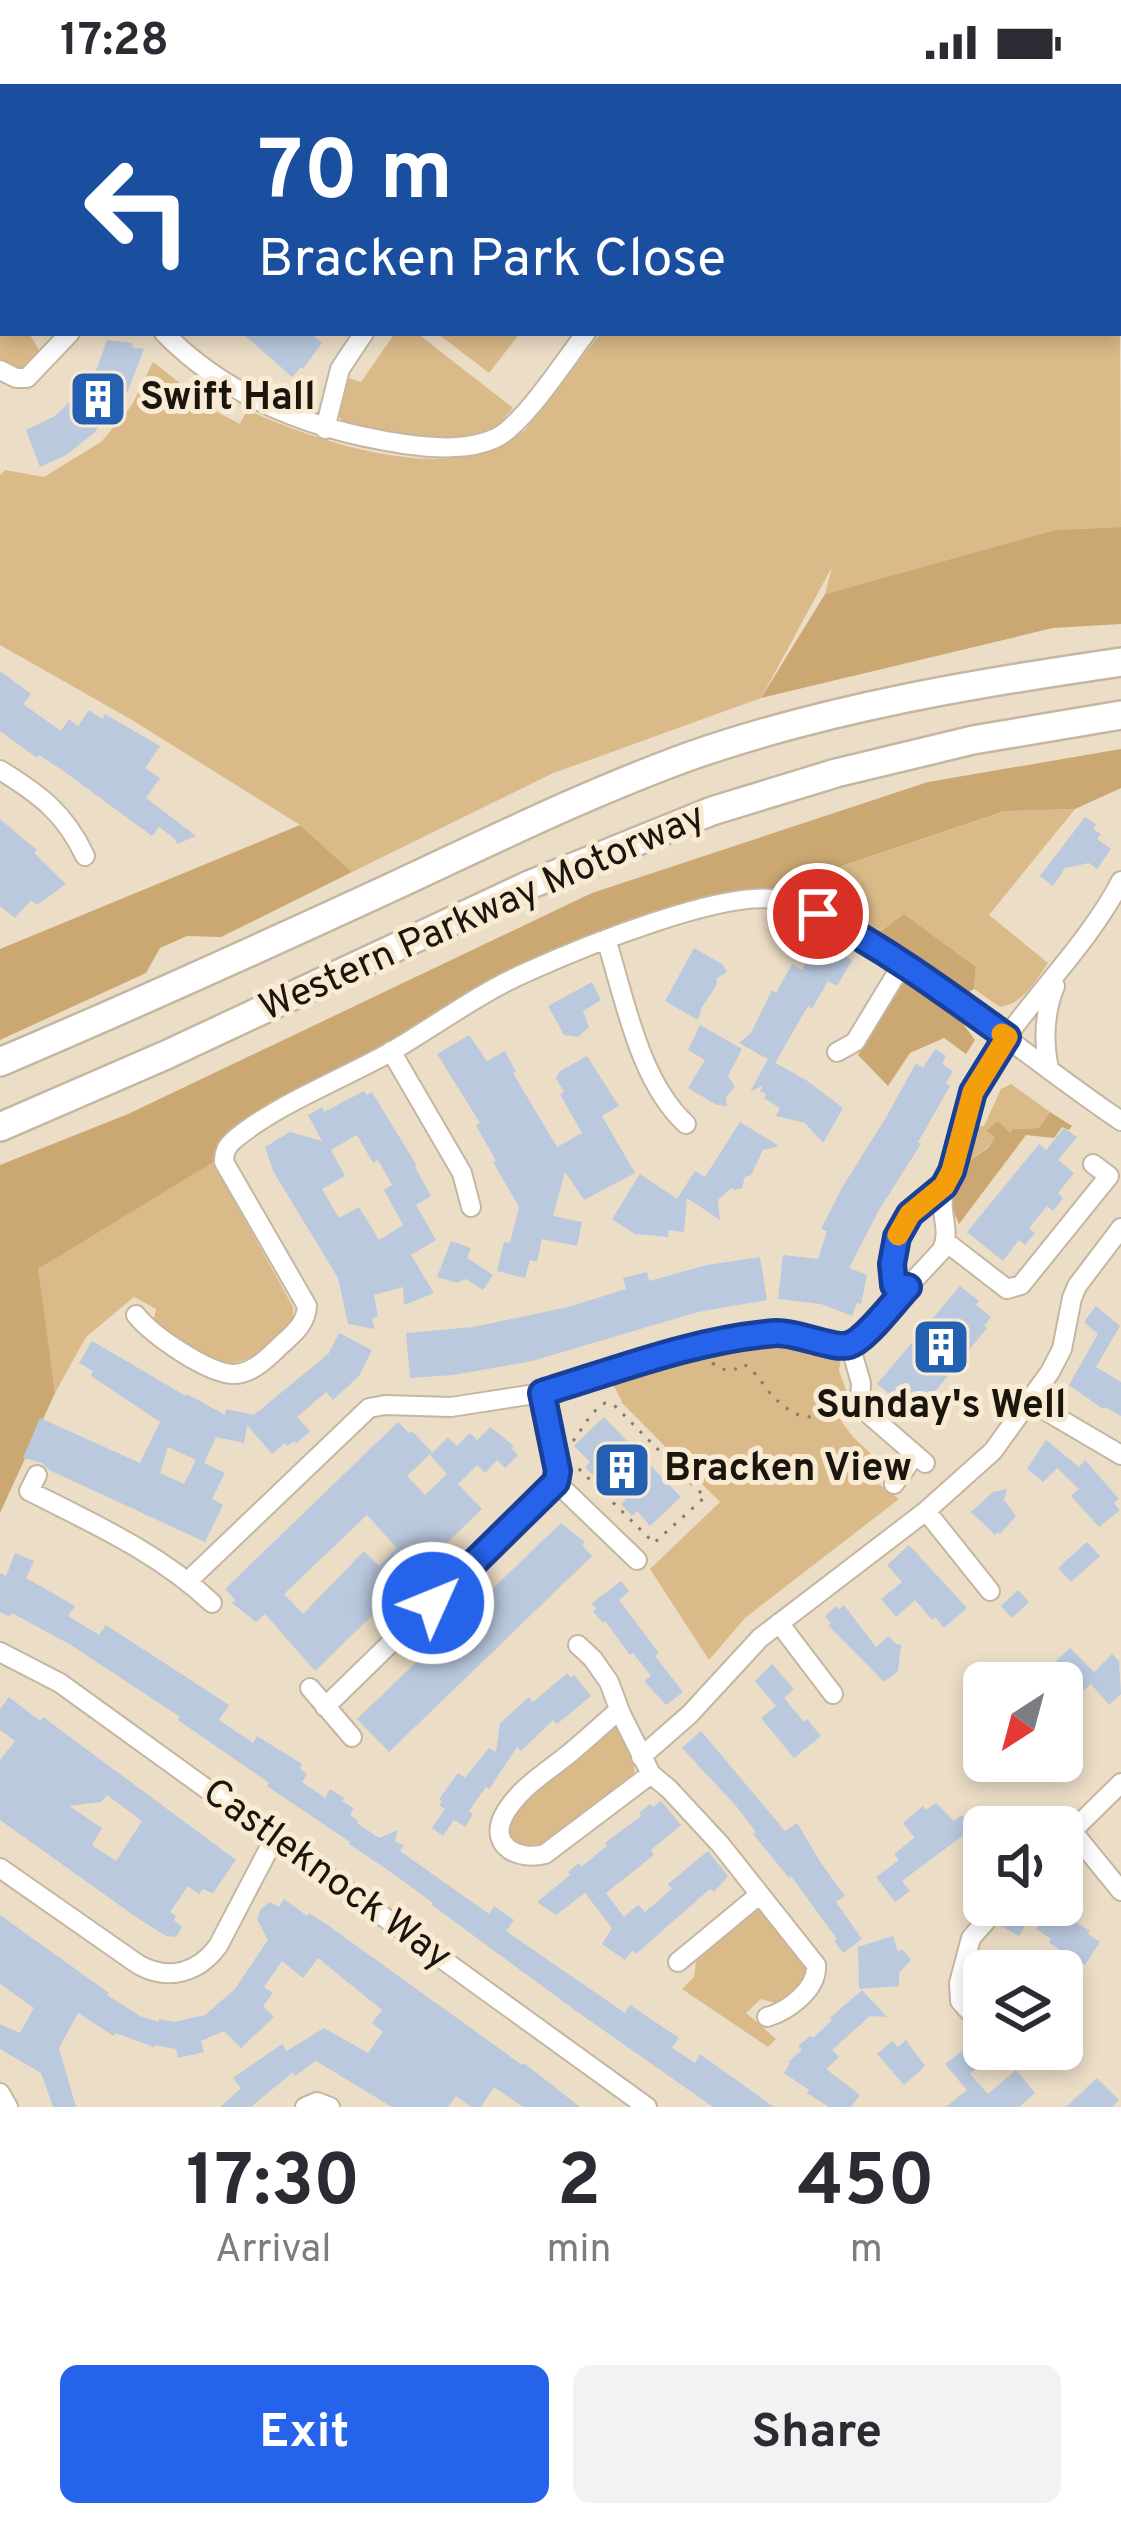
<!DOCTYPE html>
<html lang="en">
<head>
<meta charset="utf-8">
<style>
  body { margin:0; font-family:Overpass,sans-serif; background:#f2f2f3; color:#2b2b33; height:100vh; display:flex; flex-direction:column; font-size:45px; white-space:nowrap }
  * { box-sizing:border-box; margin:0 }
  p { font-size:39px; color:#7c7c81 }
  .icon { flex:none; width:66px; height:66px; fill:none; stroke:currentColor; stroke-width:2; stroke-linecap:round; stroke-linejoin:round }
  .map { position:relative; height:2023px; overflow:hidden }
  .details { display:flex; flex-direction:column; background:#fff; flex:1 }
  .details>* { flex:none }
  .hud { position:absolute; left:0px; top:0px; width:1122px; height:252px; box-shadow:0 6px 18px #0003; background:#1a4fa0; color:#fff; overflow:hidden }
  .needle { width:78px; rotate:216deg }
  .buttons { position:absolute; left:963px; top:1578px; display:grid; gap:24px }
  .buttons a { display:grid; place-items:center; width:120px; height:120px; border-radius:18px; background:#fff; box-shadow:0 6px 18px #0003; font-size:60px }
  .pin { position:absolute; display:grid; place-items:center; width:102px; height:102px; color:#fff; margin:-51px; border:6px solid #fff; border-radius:50%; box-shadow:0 3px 12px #0007 }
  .me { position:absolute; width:132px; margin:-66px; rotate:46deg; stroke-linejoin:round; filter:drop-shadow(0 0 9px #0008) }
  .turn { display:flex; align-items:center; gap:42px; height:252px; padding:0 60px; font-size:54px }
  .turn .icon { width:156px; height:156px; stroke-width:2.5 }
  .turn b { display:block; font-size:84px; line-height:102px }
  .eta { display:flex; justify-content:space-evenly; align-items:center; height:204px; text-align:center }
  .eta b { font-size:72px; font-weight:700; line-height:84px }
  .cta { display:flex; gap:24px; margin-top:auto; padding:24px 60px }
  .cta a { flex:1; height:138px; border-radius:18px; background:#2563eb; color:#fff; font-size:48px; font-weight:700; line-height:138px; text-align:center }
  .cta a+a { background:#f2f2f3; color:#2b2b33 }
  .status { display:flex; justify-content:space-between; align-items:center; height:84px; padding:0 60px; background:#fff; direction:ltr }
  .status svg { height:33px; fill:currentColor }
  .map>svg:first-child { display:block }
  .green { fill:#daba89 }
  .forest { fill:#cba872 }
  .building { fill:#bac9de; fill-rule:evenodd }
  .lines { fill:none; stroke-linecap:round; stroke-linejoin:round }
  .minor-casing { stroke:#c4b6a0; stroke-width:22 }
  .highway-casing { stroke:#c4b6a0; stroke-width:32 }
  .path { stroke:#867c6c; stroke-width:3; stroke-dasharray:3 9; stroke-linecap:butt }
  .minor { stroke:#fff; stroke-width:18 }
  .highway { stroke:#fff; stroke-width:27 }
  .route-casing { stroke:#184099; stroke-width:30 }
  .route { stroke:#2563eb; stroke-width:21 }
  .slow { stroke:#f59e0b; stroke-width:21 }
  .labels { text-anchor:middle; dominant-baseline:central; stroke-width:10; stroke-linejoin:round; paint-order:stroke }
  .poi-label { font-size:39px; font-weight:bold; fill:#1a150d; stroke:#f9ead3; text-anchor:start }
  .street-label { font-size:39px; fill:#1a150d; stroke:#f9ead3 }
</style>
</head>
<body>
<div class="status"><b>17:28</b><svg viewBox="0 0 49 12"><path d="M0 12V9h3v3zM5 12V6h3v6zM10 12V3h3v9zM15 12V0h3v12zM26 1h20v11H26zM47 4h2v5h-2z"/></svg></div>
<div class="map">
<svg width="1121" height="2023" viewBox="0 0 1121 2023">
  <rect width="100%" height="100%" fill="#ecddc6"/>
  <!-- green -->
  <path class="green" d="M126 0H710L708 3H130Z
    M1119 90 1121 443 1055 446 825 510 832 483 761 614 551 690 352 788 300 741 132 636 0 561V391L5 386 44 393 101 358 132 321 153 278 217 328 240 340 247 326C321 359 456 406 525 346L601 249H1119Z
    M0 110 3 111V249H32L30 251 38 264 39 273 24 285 11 284 0 275Z
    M395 249H417L513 324C507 330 501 340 494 344 455 367 387 348 344 341L339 332 348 294 361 298Z
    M437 249H520L489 289Z
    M1075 725 989 831 1048 879C1035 898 1024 919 1000 923L974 905 976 883 904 830 877 850 795 814 765 808 1006 727Z
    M1011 1000 1050 1028 1039 1044 1014 1045 1009 1050 997 1038 987 1048 996 1052 989 1062 967 1079 977 1042H984L1001 1005Z
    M214 1070 220 1091 293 1223V1237C236 1299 215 1287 153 1239L156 1225 134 1213 86 1253 55 1309 37 1186Z
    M796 1257 841 1272 839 1287 849 1314 830 1322 853 1353 884 1382 876 1398 899 1415 745 1534 709 1576 650 1485 720 1418 623 1320 612 1298C672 1280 732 1258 796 1257Z
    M615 1643C627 1656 638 1679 633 1696 604 1718 551 1773 514 1760L508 1747 520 1720Z
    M758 1826 764 1830 804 1875 810 1888 807 1896 779 1920 761 1915 746 1929 776 1955 768 1963 682 1905 694 1893 696 1878 749 1829Z"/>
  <!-- forest -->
  <path class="forest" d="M1121 443V540L1053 544 761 614 825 510 1055 446Z
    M1121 665V704L1075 725 1005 727 522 890 387 958 260 1035 236 1064 38 1185 55 1309 0 1429V1081L128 1030 592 809 928 698Z
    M300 741 352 788 221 853 187 852 160 864 146 889 0 956V865Z
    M904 830 976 883 974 905 964 911 877 850Z
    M905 896C935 899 957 932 975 956L966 970 944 954 910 969 888 1002 858 971Z
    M1050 1028 1072 1042 1069 1046 1062 1043 1054 1054 1026 1051 959 1140 949 1117 967 1079 989 1063 995 1053 986 1047 998 1037 1010 1049 1013 1045 1039 1044Z"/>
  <!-- building -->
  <path class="building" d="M242 249H310L322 259 303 285 301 283 292 293Z
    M107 256 133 259 132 263 144 265 128 307 94 349 66 371 40 383 26 346 55 332 81 307 97 284Z
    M0 587 31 610 23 620 61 647 69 635 78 642 89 626 102 635 105 630 160 662 145 684 160 694 146 714 196 752 177 760 175 755 159 743 152 752 62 686 39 671 37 674 0 647Z
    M1085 733 1096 740 1093 745 1101 750 1097 755 1111 765 1097 785 1089 779 1065 784 1053 802 1040 792Z
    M0 735 37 766 34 769 66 800 37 821 31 816 15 834 0 822Z
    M816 860 824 864 826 862 852 876 837 902 828 897 812 925 808 922 775 979 739 959 751 949 772 906 776 909 792 880 802 886Z
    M694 864 722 880 727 888 717 894 716 902 702 923 698 936 665 917Z
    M592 898 601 916 583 927 589 943 578 953 564 951 548 922Z
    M700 941 742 965 728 992 735 1003 726 1013 727 1022 717 1021 688 1004 705 976 688 966Z
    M469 951 487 977 505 967 516 988 513 989 557 1063 582 1049 560 1010 564 1008 556 994 560 987 587 972 619 1022 602 1032 635 1089 584 1116 565 1088 553 1132 582 1138 577 1162 542 1155 537 1178 530 1176 525 1194 497 1187 504 1158 510 1159 519 1123 493 1078 496 1077 476 1041 480 1039 437 970Z
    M935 965 946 972 942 980 953 987 946 999 950 1002 918 1058 921 1060 879 1126 849 1184 867 1191 861 1220 857 1219 852 1232 821 1220 778 1215 783 1171 818 1175 827 1147 821 1145 843 1102 887 1032 916 979 923 984Z
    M768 975 806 996 843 1024 823 1059 805 1039 776 1032 780 1024 764 1014 766 1010 760 1007 763 1001 750 1008Z
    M364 1007 367 1011 372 1008 417 1082 415 1083 431 1112 416 1121 436 1156 411 1171 434 1209 404 1221 403 1203 374 1211 378 1232 372 1235 375 1245 348 1240 338 1194 273 1087 265 1063 290 1048 322 1057 308 1031 322 1023 324 1028ZM357 1051 373 1079 378 1076 392 1101 384 1106 403 1141 379 1156 359 1123 339 1134 322 1105 345 1092 331 1066Z
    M740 1038 779 1062 763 1066 751 1091 745 1093 742 1104 735 1106 731 1104 718 1116 720 1136 687 1114 684 1148 669 1146 668 1153 635 1150 612 1135 640 1090 677 1115 695 1087 705 1093Z
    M1064 1044 1077 1053 1058 1076 1074 1089 1058 1109 1063 1114 1053 1127 1047 1122 1029 1144 1035 1149 1025 1161 1019 1156 1003 1177 967 1148 1039 1060 1046 1066Z
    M451 1157 471 1164 467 1174 493 1191 483 1206 466 1195 457 1199 437 1193Z
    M760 1173 767 1216 698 1228 532 1277 453 1291 410 1294 406 1249 473 1243 568 1223 626 1205 623 1194 647 1188 649 1197 707 1181Z
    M960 1202 979 1217 976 1221 991 1233 984 1242 987 1244 929 1315 932 1317 918 1334 877 1300Z
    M1096 1222 1120 1242 1096 1283 1121 1298V1332L1105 1323 1103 1325 1069 1301 1098 1250 1084 1238Z
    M339 1249 372 1266 359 1292 333 1316 326 1308 297 1333 310 1347 296 1360 294 1357 287 1362 285 1359 272 1370 247 1341 244 1359 216 1353 204 1379 225 1389 212 1415 223 1421 205 1458 49 1386 42 1379 23 1374 40 1334 140 1379 160 1338 91 1292 93 1287 79 1279 92 1257 186 1312 187 1310 225 1331 226 1325 254 1331 329 1269ZM168 1363 196 1376 184 1400 160 1389Z
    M604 1333 681 1413 650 1442 637 1427 632 1432 621 1420 626 1416 600 1390 596 1394 585 1383 590 1378 574 1362Z
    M398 1338 409 1349 412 1347 432 1368 407 1392 425 1411 447 1390 430 1371 448 1353 457 1362 470 1349 477 1356 490 1343 514 1362 511 1364 518 1371 505 1384 497 1376 485 1389 477 1381 458 1400 482 1425 315 1587 265 1530 256 1538 232 1519 235 1516 225 1505ZM367 1431 397 1464 379 1482 364 1467 303 1530 284 1510Z
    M1046 1356 1079 1383 1085 1376 1119 1415 1114 1419 1120 1426 1099 1443 1071 1412 1079 1405 1057 1384 1043 1398 1027 1385Z
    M1007 1405 1004 1416 1016 1432 1000 1450 998 1448 995 1451 971 1428 993 1408Z
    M561 1439 585 1458 582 1461 592 1472 389 1668 357 1635Z
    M1087 1458 1100 1472 1071 1498 1058 1484Z
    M909 1461 967 1524 944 1544 935 1533 932 1536 915 1516 896 1533 881 1515 902 1498 887 1481Z
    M15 1469 34 1477 26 1494 75 1522 68 1532 99 1551 106 1541 229 1621 219 1636 253 1659 257 1652 302 1680 300 1685 307 1690 302 1698 325 1714 330 1705 344 1714 342 1717 354 1724 350 1731 359 1737 357 1739 379 1754 398 1746 395 1757 404 1762 400 1767 489 1830 494 1822 514 1836 506 1847 625 1929 630 1921 679 1954 672 1964 695 1979 700 1970 774 2023H713L576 1927 432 1821 433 1819 392 1789 349 1760 350 1758 267 1702 269 1699 178 1636 180 1633 71 1561 12 1529 10 1533 0 1528V1489L6 1492Z
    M621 1497 629 1507 619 1516 659 1569 655 1572 683 1608 666 1621 644 1597 651 1592 633 1569 630 1571 605 1537 603 1539 593 1527 597 1524 591 1520Z
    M1018 1506 1029 1518 1012 1534 1001 1522Z
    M844 1521 876 1563 889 1552 896 1560 901 1561 898 1587 884 1598 828 1541 831 1539 825 1532 836 1522 839 1525Z
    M1070 1564 1094 1588 1112 1570 1119 1577 1121 1610 1109 1621 1091 1600 1083 1607 1056 1577Z
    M772 1580 794 1605 784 1614 804 1638 807 1635 821 1652 794 1674 761 1634 776 1622 755 1597Z
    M567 1589 571 1594 574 1591 591 1612 557 1640 553 1636 521 1667 517 1663 489 1705 486 1703 469 1727 473 1730 465 1743 454 1736 443 1752 432 1744 445 1725 439 1721 442 1717 439 1715 458 1689 465 1694 489 1664 496 1668 500 1639 529 1613 533 1618Z
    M9 1613 40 1637 43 1633 236 1776 213 1809 203 1805 199 1810 188 1802 170 1828 176 1832 174 1836 182 1843 176 1853 166 1852 136 1833 0 1736V1676L15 1657 0 1646V1625ZM107 1711 142 1737 116 1777 92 1761 102 1744 69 1722 101 1718Z
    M701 1647 785 1747 797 1739 821 1779 845 1812 836 1818 862 1855 843 1869 834 1857 837 1855 791 1792 789 1794 753 1750 756 1748 736 1722 682 1664Z
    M661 1717 681 1741 651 1766 654 1771 606 1809 624 1833 638 1821 645 1828 672 1805 668 1800 708 1767 728 1792 714 1808 710 1805 636 1870 633 1866 625 1876 602 1860 612 1844 585 1809 556 1831 537 1818 570 1791 568 1788 579 1779 582 1782 607 1762 605 1759 641 1732 639 1729 650 1720 653 1723Z
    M936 1719 954 1737 962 1731 973 1744 902 1797 910 1807 895 1818 876 1793 899 1776 894 1770 913 1755 914 1753 903 1739 923 1722 926 1726Z
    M284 1815 307 1832 309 1829 329 1842 522 1981 524 1979 580 2023H523L494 2003 481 2023H471L456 2012 448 2023H392L316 1977 295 1992 293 1988 251 2023H220L241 2004 233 1994 282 1960 287 1967 324 1944 368 1969 383 1948 372 1939 382 1926 318 1874 303 1894 282 1877 264 1903 273 1909 263 1922 274 1933 241 1964 224 1947 201 1957 204 1968 178 1974 176 1965 155 1961 154 1963 115 1949 114 1952 78 1929 59 1964 76 2023H53L41 1989 0 1965V1940L20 1949 34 1924 0 1900V1831L109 1909 107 1911 140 1932 159 1938V1935L174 1938 205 1931 235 1905 268 1856 257 1835 261 1825 270 1818 279 1823Z
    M1050 1822 1090 1847 1088 1850 1100 1858 1085 1881 1076 1875 1070 1885 1058 1877 1064 1868 1049 1859 1051 1855 1036 1845Z
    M1009 1831 1026 1840 1019 1852 1001 1842Z
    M893 1852 898 1868 902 1865 911 1876 899 1889V1902L859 1905 858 1863Z
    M862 1906 887 1933 870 1932 832 1966 839 1973 826 1985 860 2011 851 2023H829L807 2009 809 2006 784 1989 790 1979 788 1978 802 1966 798 1962 810 1952 813 1954 832 1936 830 1934Z
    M906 1956 925 1982 904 2001 877 1970 892 1957 898 1963Z
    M970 1961 972 1964 977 1962 988 1975 970 1990 988 2010 1016 1986 1035 2009 1019 2023H946L967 2006 945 1980Z
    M1097 1994 1119 2016 1112 2023H1066Z"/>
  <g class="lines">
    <defs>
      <path id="minor" d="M1027 0 1028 3
        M1101 0 1105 3
        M953 3 956 0
        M1119 12 1121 13
        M1119 70 1121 71
        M0 77 3 72
        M0 97 3 99
        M164 249C229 315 314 347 404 360 433 364 468 367 496 354 524 340 565 276 586 249
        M0 286 16 294H27L70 249
        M325 345 340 285 364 249
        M0 686C39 710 65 729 85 772
        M606 855C625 915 639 997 686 1040
        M391 967 462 1089 471 1123
        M837 968 855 958 903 879
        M1049 985C1043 956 1044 929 1055 902
        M946 1158 1007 1205 1021 1201 1109 1092 1093 1080
        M908 1203 894 1201C892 1175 894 1147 913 1127 922 1117 934 1112 944 1102
        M136 1231C152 1251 207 1289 233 1290 253 1290 268 1273 281 1261 294 1249 306 1240 307 1222L224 1078C224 1067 227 1062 235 1055 277 1020 345 994 394 966 438 940 481 908 527 888 580 864 726 804 779 816 816 824 853 847 884 868 967 920 1041 983 1121 1037
        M850 1261 861 1299 860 1318 865 1327 925 1379
        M1029 1317 1121 1371
        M37 1391 29 1407C94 1440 159 1469 212 1519
        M556 1398 637 1476
        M894 1400 915 1371
        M926 1427 990 1507
        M188 1497 369 1324 385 1321 451 1323 542 1309 666 1272 744 1254 780 1249 805 1251 843 1263 850 1261 862 1252 942 1166C951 1147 940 1130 943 1111 944 1101 949 1095 952 1085 962 1059 963 1029 975 1004 1013 929 1082 872 1121 797
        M779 1539 833 1610
        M578 1561 593 1575 609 1598 621 1630 651 1690 669 1705 720 1760 816 1881C818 1905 788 1927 767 1933
        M0 1568 60 1599 647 2023
        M310 1604 352 1653
        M325 1623 556 1398 558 1387 542 1309
        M619 1626C603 1640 587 1655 570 1669 547 1688 517 1705 503 1733 489 1763 520 1777 545 1770L651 1690
        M641 1673 690 1630 760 1554 926 1427 993 1367 1050 1288 1062 1265 1072 1214 1077 1202 1121 1144
        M1073 1748 1121 1807
        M1062 1757 1121 1699
        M0 1784 139 1881C169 1897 198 1889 218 1862L274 1755
        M678 1878 759 1811
        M984 1944 960 1917 959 1899 971 1854 1000 1821
        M1006 1965 1009 1968
        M0 2009 8 2023
        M305 2023 317 2018 330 2023"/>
      <path id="highway" d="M0 978C132 922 262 863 392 803 491 757 590 708 693 671 832 623 977 599 1121 578
        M0 1043 166 971 529 801 712 727 836 689 973 656 1121 631"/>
    </defs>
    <!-- minor casing -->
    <use href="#minor" class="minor-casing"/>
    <!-- highway casing -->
    <use href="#highway" class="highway-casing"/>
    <!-- path -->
    <path class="path" d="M111 0 114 3
      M816 0 820 3
      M839 3V0
      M848 3 850 0
      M0 185 3 186
      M712 1279C725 1287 731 1290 743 1280 755 1286 761 1298 770 1309 795 1336 809 1338 842 1326
      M573 1357C584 1343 589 1329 605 1319L614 1321 705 1413 654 1459 575 1381"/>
    <!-- minor -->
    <use href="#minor" class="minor"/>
    <!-- highway -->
    <use href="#highway" class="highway"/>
  </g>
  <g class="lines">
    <defs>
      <path id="route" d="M433 1519 556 1398 558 1387 542 1309C617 1286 697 1255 776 1249 797 1248 834 1266 849 1261 866 1256 894 1217 908 1203L894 1201 892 1180 897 1153 910 1130 944 1102 952 1087 973 1008 1007 953C946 909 885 864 818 830"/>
    </defs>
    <!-- route casing -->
    <use href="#route" class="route-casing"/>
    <!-- route -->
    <use href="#route" class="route"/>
    <!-- slow -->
    <path class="slow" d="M898 1151 910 1130 944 1102 952 1087 973 1008 1007 953 1002 950"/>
  </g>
  <!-- icons -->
  <defs>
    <symbol id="building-square" viewBox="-11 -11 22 22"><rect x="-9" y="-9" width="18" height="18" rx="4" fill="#2360b2" stroke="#f9ead3"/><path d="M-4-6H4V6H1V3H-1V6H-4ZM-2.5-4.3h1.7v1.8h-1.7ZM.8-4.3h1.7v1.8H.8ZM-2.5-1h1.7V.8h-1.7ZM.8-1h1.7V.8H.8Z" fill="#fff"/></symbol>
  </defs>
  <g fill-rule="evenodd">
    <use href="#building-square" x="65" y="282" width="66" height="66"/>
    <use href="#building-square" x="908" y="1230" width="66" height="66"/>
    <use href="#building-square" x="589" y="1353" width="66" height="66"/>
  </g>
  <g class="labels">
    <!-- poi labels -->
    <g class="poi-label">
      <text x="140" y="315">Swift Hall</text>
      <text x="941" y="1323" text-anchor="middle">Sunday's Well</text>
      <text x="664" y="1386">Bracken View</text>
    </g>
    <!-- street labels -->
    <g class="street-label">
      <text transform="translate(483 830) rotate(-24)">Western Parkway Motorway</text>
      <text transform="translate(326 1792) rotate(36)">Castleknock Way</text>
    </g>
  </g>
</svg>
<div class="buttons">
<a><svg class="needle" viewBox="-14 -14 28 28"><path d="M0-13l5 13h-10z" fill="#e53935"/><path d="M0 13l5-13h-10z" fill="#7c7c81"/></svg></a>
<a><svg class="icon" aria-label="sound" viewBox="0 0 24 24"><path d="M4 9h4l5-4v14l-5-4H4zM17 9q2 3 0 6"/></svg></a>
<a><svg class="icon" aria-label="layers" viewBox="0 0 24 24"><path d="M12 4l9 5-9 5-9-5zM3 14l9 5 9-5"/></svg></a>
</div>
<div class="pin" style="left:818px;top:830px;background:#d93025"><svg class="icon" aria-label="arrive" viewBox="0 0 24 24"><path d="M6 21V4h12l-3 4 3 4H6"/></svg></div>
<svg class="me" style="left:433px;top:1519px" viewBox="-20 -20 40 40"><circle r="17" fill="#2563eb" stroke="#fff" stroke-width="3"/><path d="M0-11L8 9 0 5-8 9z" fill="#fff"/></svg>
<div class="hud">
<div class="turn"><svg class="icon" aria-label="left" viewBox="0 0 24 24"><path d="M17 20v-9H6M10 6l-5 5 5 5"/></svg><div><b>70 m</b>Bracken Park Close</div></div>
</div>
</div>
<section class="details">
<div class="eta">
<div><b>17:30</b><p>Arrival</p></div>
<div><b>2</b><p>min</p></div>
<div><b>450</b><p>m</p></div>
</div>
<div class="cta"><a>Exit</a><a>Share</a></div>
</section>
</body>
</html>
